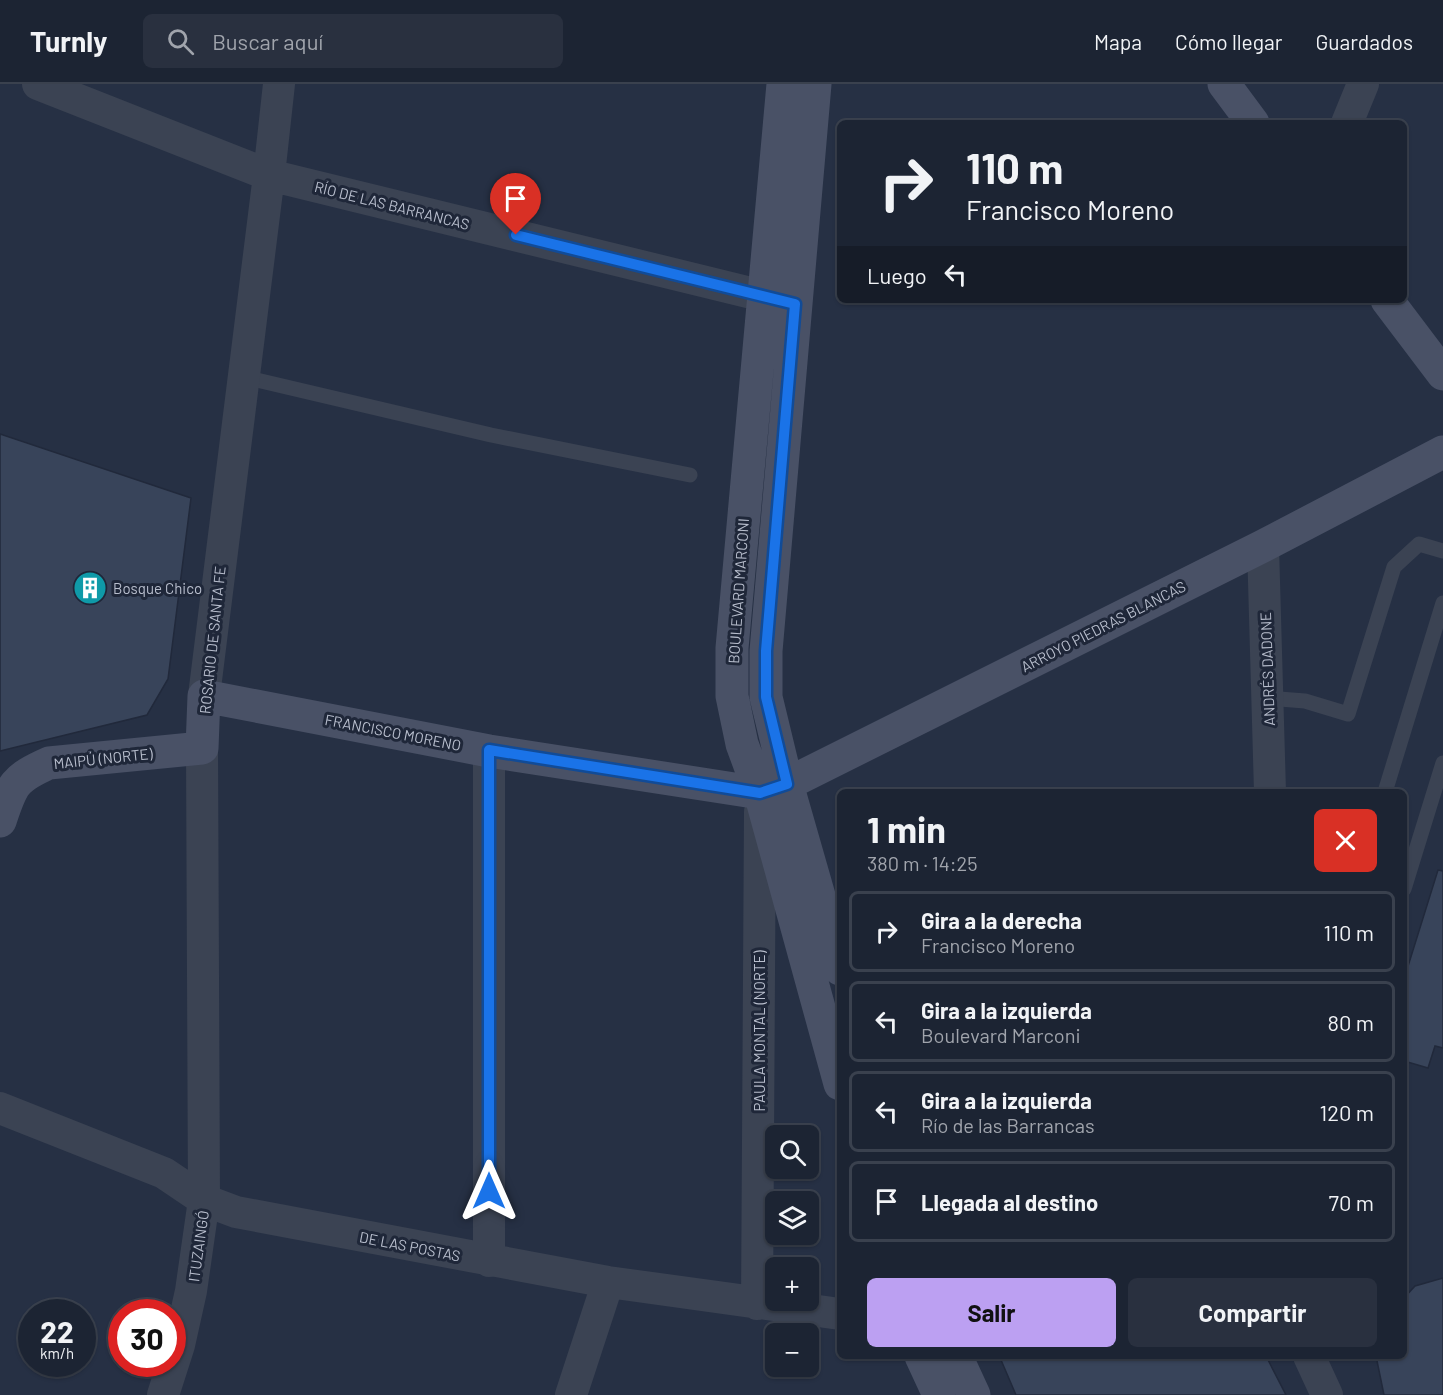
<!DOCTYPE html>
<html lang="es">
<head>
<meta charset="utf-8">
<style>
  body { margin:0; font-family:Barlow,sans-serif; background:#29303f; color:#f1f3f6; height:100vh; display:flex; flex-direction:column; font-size:22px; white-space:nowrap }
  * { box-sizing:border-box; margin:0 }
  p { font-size:20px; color:#a0a4ac }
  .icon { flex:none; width:33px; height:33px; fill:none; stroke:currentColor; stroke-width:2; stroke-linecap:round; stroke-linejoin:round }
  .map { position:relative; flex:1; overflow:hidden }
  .sheet { position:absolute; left:837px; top:705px; width:570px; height:570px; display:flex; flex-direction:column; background:#1c2433; border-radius:9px; box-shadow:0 2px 4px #0004,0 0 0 2px #3a414e }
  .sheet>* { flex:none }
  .guide { position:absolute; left:837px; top:36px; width:570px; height:183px; border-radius:9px; box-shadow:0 2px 4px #0004,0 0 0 2px #3a414e; background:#1c2433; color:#f1f3f6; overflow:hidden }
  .buttons { position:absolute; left:765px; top:1041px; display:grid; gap:12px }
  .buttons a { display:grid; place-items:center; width:54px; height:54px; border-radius:9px; background:#1c2433; box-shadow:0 2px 4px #0004,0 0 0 2px #3a414e; font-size:30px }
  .speed { position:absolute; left:18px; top:1215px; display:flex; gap:12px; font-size:30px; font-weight:700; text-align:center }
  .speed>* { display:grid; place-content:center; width:78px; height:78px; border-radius:50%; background:#1c2433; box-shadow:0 2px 4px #0004,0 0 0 2px #3a414e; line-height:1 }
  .speed small { font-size:15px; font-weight:400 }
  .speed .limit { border:9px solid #d22; background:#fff; color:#111 }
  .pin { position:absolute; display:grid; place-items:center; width:51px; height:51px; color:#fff; margin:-62px -26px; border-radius:50% 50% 50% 0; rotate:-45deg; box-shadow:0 0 6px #0007 }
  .pin .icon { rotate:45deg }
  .me { position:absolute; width:66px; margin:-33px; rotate:0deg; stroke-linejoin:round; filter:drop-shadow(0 0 4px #0008) }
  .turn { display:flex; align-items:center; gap:21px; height:126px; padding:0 30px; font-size:27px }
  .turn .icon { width:78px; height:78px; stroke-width:2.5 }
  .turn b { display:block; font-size:42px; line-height:51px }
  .then { display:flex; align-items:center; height:57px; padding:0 30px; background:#0003; gap:12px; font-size:22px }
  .round { display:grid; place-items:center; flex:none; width:63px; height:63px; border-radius:9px; background:#29303f }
  .head { display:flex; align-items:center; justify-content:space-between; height:102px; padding:0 30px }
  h1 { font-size:36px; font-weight:700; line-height:45px }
  .button { display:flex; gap:12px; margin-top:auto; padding:12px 30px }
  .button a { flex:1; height:69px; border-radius:9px; background:#bca0f2; color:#111; font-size:24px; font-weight:700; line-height:69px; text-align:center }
  .button a+a { background:#29303f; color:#f1f3f6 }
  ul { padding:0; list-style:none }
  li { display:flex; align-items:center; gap:18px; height:81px; margin:0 12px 9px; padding:0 18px; border:3px solid #3a414e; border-radius:9px }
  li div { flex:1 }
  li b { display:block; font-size:22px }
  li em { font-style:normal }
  header { display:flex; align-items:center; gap:36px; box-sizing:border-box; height:84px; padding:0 30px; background:#1c2433; border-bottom:2px solid #3a414e }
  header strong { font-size:28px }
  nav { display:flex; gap:33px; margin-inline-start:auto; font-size:21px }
  .search { width:420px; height:54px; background:#29303f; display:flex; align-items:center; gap:15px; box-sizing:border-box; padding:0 21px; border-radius:9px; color:#a0a4ac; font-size:22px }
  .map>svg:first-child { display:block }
  .building { fill:#38445a; stroke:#21293b; stroke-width:1.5 }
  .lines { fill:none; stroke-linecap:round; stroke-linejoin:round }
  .service { stroke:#3b4353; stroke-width:15 }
  .minor { stroke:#3b4353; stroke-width:32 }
  .secondary { stroke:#495166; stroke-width:33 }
  .route-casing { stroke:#114b97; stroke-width:15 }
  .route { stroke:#1a73e8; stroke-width:10 }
  .labels { text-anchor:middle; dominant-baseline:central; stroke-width:6; stroke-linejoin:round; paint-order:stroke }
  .street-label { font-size:15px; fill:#b8becd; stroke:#1f2739 }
  .poi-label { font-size:15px; fill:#b8becd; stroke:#1f2739; text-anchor:start }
</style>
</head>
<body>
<header>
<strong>Turnly</strong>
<div class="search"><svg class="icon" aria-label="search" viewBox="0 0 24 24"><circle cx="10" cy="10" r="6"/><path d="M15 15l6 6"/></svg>Buscar aquí</div>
<nav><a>Mapa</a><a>Cómo llegar</a><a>Guardados</a></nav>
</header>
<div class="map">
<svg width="1443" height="1311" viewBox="0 0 1443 1311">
  <rect width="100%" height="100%" fill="#263044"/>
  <!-- building -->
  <path class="building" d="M0 350 191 414 168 595 147 631 0 667Z
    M1438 786 1443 787V964L1435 962 1428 984 1404 977V895Z
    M1443 1194V1311H1384L1376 1272H1404V1214L1415 1202Z
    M1052 1272H1266L1286 1311H1016L1001 1276Z"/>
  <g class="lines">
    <!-- service -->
    <path class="service" d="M244 293 491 351 690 391
      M1268 614 1305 617 1348 630 1394 483 1419 460 1443 467
      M1385 708 1443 519
      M1404 805 1443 679"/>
    <!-- minor -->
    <path class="minor" d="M38 0 269 91 788 218
      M1347 39 1363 0
      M1263 462 1270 708
      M204 612 269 91 279 0
      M489 667V1177
      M0 1024 164 1089 204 1116 236 1128 608 1198 840 1230
      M757 1220 760 728
      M1309 1272 1327 1311
      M163 1311 179 1261 191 1207 204 1116 202 664
      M571 1311 608 1198"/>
    <!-- secondary -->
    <path class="secondary" d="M783 0 732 564V612L742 660 760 709 840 1000
      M815 0 766 567V613L787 700 840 885
      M1224 0 1253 39
      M1387 216 1443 290
      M0 737C12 701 13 695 49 679L202 664 204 612 489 667 760 709 787 700 1263 462 1443 368
      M921 1272 939 1311
      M956 1272 974 1311"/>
  </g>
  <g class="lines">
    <defs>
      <path id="route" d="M489 1107V666L760 709 787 700 766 613V567L795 220 516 151"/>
    </defs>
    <!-- route casing -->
    <use href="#route" class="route-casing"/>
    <!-- route -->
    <use href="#route" class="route"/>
  </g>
  <!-- icons -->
  <defs>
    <symbol id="building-disc" viewBox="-11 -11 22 22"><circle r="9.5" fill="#0f9aa8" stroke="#1f2739"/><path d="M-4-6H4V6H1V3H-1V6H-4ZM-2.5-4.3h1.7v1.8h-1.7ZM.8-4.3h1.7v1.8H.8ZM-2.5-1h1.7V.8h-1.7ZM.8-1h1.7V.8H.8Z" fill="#fff"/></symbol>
  </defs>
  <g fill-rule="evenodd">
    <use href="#building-disc" x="71" y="485" width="38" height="38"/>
  </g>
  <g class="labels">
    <!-- street labels -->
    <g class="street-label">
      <text transform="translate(392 121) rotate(14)">RÍO DE LAS BARRANCAS</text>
      <text transform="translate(738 507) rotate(-86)">BOULEVARD MARCONI</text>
      <text transform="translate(1103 542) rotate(-27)">ARROYO PIEDRAS BLANCAS</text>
      <text transform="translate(212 556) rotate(-84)">ROSARIO DE SANTA FE</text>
      <text transform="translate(1267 585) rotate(-92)">ANDRÉS DADONE</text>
      <text transform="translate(393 648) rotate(11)">FRANCISCO MORENO</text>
      <text transform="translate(103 674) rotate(-6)">MAIPÚ (NORTE)</text>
      <text transform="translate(759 947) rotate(-90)">PAULA MONTAL (NORTE)</text>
      <text transform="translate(198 1162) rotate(-82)">ITUZAINGÓ</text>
      <text transform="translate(410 1162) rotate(11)">DE LAS POSTAS</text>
    </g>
    <!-- poi labels -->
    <g class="poi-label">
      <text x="113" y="504">Bosque Chico</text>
    </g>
  </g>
</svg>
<div class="buttons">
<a><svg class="icon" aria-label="search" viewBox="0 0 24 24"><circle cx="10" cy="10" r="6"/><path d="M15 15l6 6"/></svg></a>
<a><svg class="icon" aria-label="layers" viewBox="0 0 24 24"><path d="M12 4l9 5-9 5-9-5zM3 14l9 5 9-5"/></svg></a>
<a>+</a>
<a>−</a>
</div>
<div class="speed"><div>22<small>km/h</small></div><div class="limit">30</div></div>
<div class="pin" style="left:516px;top:151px;background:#d93025"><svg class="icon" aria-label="arrive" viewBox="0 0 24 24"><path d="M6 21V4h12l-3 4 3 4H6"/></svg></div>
<svg class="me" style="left:489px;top:1107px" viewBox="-20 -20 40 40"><path d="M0-17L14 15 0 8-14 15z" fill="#1a73e8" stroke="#fff" stroke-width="4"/></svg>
<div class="guide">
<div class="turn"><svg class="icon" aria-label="right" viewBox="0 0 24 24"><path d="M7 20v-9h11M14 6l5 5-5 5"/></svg><div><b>110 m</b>Francisco Moreno</div></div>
<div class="then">Luego<svg class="icon" aria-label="left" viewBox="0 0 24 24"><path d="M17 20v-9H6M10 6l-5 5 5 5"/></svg></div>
</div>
<section class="sheet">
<div class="head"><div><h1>1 min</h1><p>380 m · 14:25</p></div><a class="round" style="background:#d93025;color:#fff"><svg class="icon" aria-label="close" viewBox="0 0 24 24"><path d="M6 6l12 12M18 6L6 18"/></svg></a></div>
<ul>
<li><svg class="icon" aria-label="right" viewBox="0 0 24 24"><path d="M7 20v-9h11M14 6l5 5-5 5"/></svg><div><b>Gira a la derecha</b><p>Francisco Moreno</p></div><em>110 m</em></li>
<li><svg class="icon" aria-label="left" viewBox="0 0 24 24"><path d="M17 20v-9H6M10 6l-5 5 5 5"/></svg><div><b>Gira a la izquierda</b><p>Boulevard Marconi</p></div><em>80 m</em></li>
<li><svg class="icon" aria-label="left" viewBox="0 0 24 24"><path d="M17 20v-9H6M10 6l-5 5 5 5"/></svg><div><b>Gira a la izquierda</b><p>Río de las Barrancas</p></div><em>120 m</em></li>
<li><svg class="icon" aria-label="arrive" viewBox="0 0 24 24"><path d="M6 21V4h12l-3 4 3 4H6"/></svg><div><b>Llegada al destino</b></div><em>70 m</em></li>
</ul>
<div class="button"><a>Salir</a><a>Compartir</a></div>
</section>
</div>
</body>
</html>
